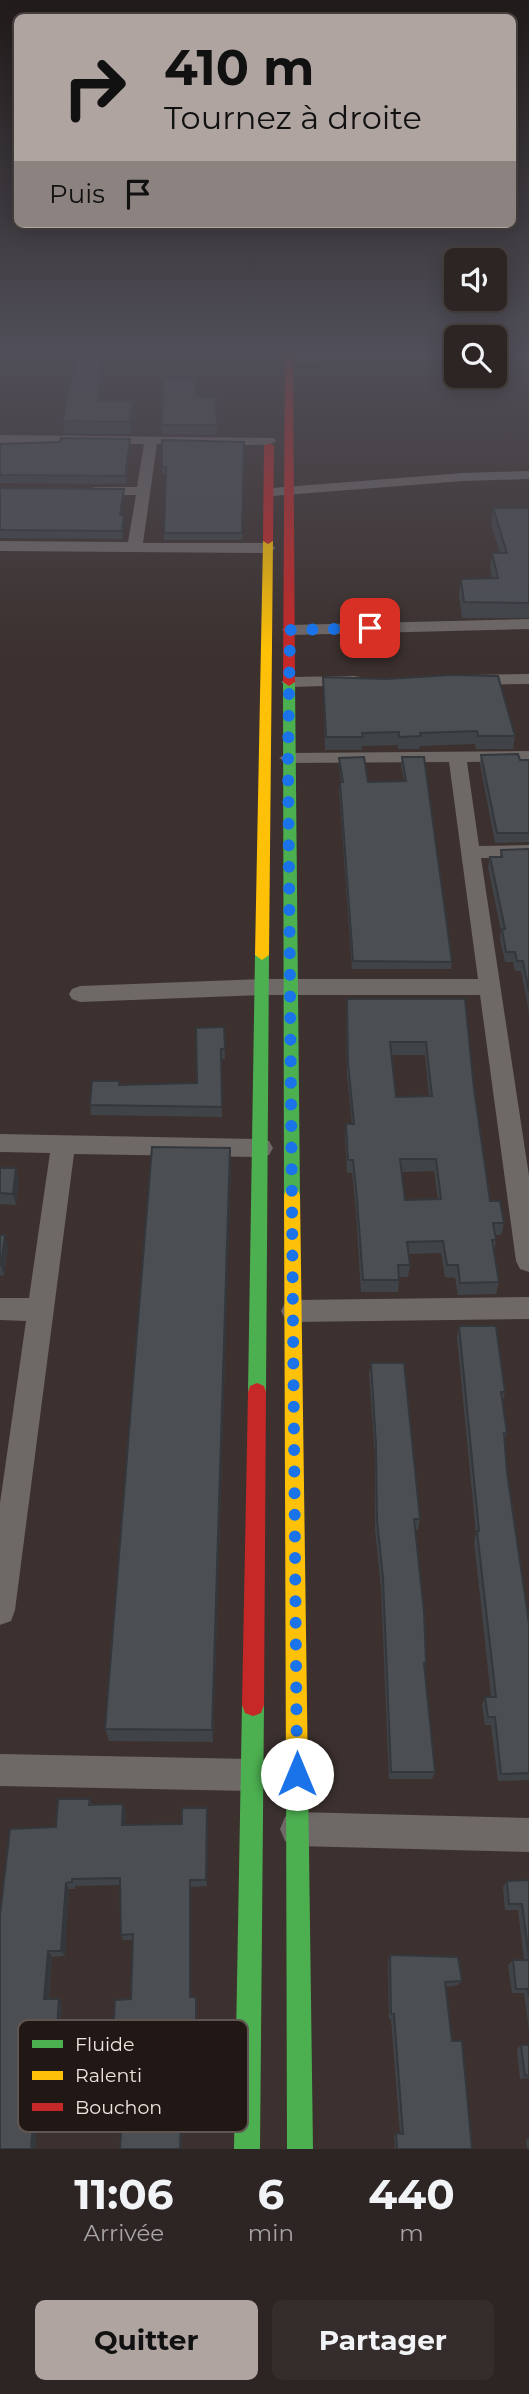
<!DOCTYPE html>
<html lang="fr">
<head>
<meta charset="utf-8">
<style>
  body { margin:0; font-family:Montserrat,sans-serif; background:#352d2b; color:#f1f3f6; height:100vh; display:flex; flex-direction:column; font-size:26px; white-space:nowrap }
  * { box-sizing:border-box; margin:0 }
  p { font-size:23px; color:#a7a5a6 }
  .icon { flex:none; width:38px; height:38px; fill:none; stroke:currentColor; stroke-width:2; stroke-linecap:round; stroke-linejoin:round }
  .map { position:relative; height:2149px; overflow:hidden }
  .panel { display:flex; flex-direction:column; background:#2d2523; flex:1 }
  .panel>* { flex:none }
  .top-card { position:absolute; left:14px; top:14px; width:502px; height:214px; border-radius:10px; box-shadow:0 4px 18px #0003,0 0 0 2px #484241; background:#b0a4a1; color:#111; overflow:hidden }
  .fabs { position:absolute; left:444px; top:248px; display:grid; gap:14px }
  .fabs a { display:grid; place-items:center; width:63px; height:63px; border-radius:10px; background:#2d2523; box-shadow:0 4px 18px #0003,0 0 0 2px #484241; font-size:35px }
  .pin { position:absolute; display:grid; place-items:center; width:60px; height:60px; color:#fff; margin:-30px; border-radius:14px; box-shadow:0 4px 10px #0006 }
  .me { position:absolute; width:77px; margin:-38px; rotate:0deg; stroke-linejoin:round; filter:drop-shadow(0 0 5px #0008) }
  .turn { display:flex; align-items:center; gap:24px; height:147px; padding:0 35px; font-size:32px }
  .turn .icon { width:91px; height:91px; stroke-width:2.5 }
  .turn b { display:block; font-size:49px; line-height:60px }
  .then { display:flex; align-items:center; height:66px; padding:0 35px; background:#0003; gap:14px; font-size:26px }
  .eta { display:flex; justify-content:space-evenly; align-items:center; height:119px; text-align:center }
  .eta b { font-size:42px; font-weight:700; line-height:49px }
  .action { display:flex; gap:14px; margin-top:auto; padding:14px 35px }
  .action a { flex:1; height:80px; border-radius:10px; background:#b0a4a1; color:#111; font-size:28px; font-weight:700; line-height:80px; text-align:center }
  .action a+a { background:#352d2b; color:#f1f3f6 }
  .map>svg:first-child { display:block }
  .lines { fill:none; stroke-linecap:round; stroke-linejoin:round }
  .street { fill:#6e6867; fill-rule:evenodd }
  .fast { fill:#4caf50; fill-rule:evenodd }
  .slow { fill:#ffc107; fill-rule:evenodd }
  .jam { fill:#c62828; fill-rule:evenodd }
  .wall { fill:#404448; fill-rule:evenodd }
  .shaded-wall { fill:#34373b }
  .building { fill:#4b4f54; stroke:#34373b; stroke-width:2; fill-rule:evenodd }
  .route { stroke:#1a73e8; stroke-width:12; stroke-dasharray:0 21.6 }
  .key { fill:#211816; stroke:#5f5552; stroke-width:2 }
  .key-label { font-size:19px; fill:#efe2df }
</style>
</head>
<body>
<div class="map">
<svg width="529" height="2149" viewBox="0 0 529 2149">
  <rect width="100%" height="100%" fill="#3c312f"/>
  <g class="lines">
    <!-- street -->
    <path class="street" d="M495 350H529V358H495Z
      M457 351V359L289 361 283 357 289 353Z
      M0 435 274 438 276 441 269 445 157 444 143 543H268L276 548 268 553 0 551V541L128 542 136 495H94L87 491 94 487H137L144 444 0 443Z
      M529 471V479L463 481 272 496 265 492 272 488 463 473Z
      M529 619V629L290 635 282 630 290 625Z
      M529 674V684L468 685 459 680 468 675Z
      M354 676 360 677 363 681 360 685 290 687 281 682 290 677Z
      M529 751V761L467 762 479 846 529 845V857L481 858 529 1176V1272L520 1269 516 1261 480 995H262L80 1002 72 999 69 994 72 989 80 986 262 979H478L449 762 288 763 279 758 288 753Z
      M0 1134 261 1139 269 1141 273 1148 269 1155 261 1157 74 1154 15 1610 11 1621 0 1625V1503L26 1321 0 1320V1298H29L50 1153 0 1152Z
      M529 1297V1319L294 1322 285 1319 281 1311 285 1303 294 1300Z
      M0 1754 251 1759 263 1763 267 1775 263 1787 251 1791 0 1786Z
      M297 1812 529 1818V1852L297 1846 285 1841 280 1829 285 1817Z"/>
    <!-- fast -->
    <path class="fast" d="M289 678 295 682 300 1195 298 1200 292 1202 286 1200 284 1195 283 682Z
      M262 950 269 955 266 1392 264 1398 257 1401 250 1398 248 1392 255 955Z
      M253 1694 261 1697 264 1705 260 2149H234L242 1705 245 1697Z
      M297 1766 305 1769 308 1777 313 2149H287L286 1777 289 1769Z"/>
    <!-- slow -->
    <path class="slow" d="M268 538 273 541 269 955 262 960 255 955 263 541Z
      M292 1188 298 1190 300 1195 308 1777 305 1785 297 1788 289 1785 286 1777 284 1195 286 1190Z"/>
    <!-- jam -->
    <path class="jam" d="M285 350H293L295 682 289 686 283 682Z
      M269 443 274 446 273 541 268 544 263 541 264 446Z
      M257 1383 264 1386 266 1392 264 1705 261 1713 253 1716 245 1713 242 1705 248 1392 250 1386Z"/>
  </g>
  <!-- wall -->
  <path class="wall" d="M103 362 101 401 133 412 131 434 64 433 63 421Z
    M197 397H216L217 435 163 434 162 425Z
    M130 439V447L126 484 0 483V444L60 442Z
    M244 442 242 540H164L165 474H162V467Z
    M0 488 124 498 122 515H124L125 523 123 539 0 538Z
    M493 508H529V618H462L459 595 461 579 492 578 490 568 492 553H500L491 524Z
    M323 677 515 736 513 749H476L475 744 420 746 419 749H398V745L362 746V750H325Z
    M481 755 520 760H529V842L495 843 480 764Z
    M402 757 452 962 451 969H352L339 790 340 782H341L339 765V758L368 782 404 781 401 765Z
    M529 849V1012L521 971H515L513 962H505L500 939 501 931 488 867 490 857H500L501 850Z
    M347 999H465L474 1089 490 1201 504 1223 501 1235H495L496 1240 494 1250 499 1282 496 1294 458 1295 455 1278 445 1277 441 1253 409 1254 410 1265 408 1277H399L398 1292H361L356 1212 352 1173H347L345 1136 346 1124H352L347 1075 346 1012ZM392 1055H425L429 1096 396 1097ZM434 1171 438 1200H405L402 1172Z
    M224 1027 225 1059H221L222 1117 91 1115 90 1105 119 1081 120 1085 197 1083Z
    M230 1148 231 1166 213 1742 109 1741 105 1729Z
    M0 1168H16L19 1179 16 1205 0 1204Z
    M0 1235 8 1246 4 1276 0 1275Z
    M459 1326 505 1392 503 1401 507 1433 504 1442 507 1473 529 1623V1780L498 1781 491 1725H485L482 1705 485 1697H491L474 1541 476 1534 457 1337Z
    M371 1363 420 1519 418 1530H415L426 1663 425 1670 435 1772 432 1779H389L381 1588 375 1530V1456L369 1374Z
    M90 1799 92 1805 126 1812 125 1825 182 1824 208 1815 207 1886 191 1887V1997L197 2001V2063L183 2064 182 2149H120L122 2122 111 2123 108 2120 124 2092 126 2046H116L113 2042 131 1999 133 1940H123L121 1935 120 1885 75 1886V1889H69L65 1956 52 1957 49 1999 62 2004 60 2029H42L36 2091 54 2094 52 2127H37L0 2149 56 1827Z
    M529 1880V2031L524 1993H512L508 1965 513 1960H524L518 1910H505L503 1887 507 1881Z
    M390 1955 462 1981 458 1985 446 1987 452 2041 472 2149H395L394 2136 396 2133 400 2134 391 2019H389L388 1960Z
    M521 2045H529V2078L520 2079 517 2049Z
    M529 2138V2149H527L526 2140Z"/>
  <!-- shaded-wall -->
  <path class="shaded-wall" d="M102 351 103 362 100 412 99 401Z
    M133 401V412L131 434 130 422Z
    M130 439V447L126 484 125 476Z
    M124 489V498L121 523 120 515Z
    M124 515 125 523 123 539 122 531Z
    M230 1148 231 1166 213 1742 212 1730Z
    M16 1168 19 1179 16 1205 13 1194Z
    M5 1235 8 1246 4 1276 1 1265Z
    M123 1804 126 1812 124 1832 122 1825Z
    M207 1808 208 1815 207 1886 206 1880Z
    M190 1880 191 1887V2002L190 1997Z
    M66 1883 69 1889 65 1956 61 1951Z
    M48 1951 52 1957 48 2004 44 1999Z
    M196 1997 197 2001V2063L196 2059Z
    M59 1999 62 2004 60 2029 57 2025Z
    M38 2025 42 2029 35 2094 31 2091Z
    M182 2060 183 2064 182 2149H180Z
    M51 2091 54 2094 52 2127 48 2124Z
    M33 2125 37 2127 36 2149H31Z"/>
  <!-- building -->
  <path class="building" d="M102 351 99 401H133L130 422 63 421 76 352Z
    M163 378H195L197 397H216L217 425H162Z
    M61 438 130 439 125 476 0 475V444L60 442Z
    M162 440 244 442 242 533H164L166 467H162Z
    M0 488 124 489 120 515H124L122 531 0 530Z
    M493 508H529V603L464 602 461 579 498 578 492 553H507Z
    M450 675 498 676 515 736H478L477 731 420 733 421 736 399 737V732L362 733 363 737H326L323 677 386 679Z
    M518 754 520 760H529V833H497L481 755Z
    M364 757 368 782 406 781 402 757H424L452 962 353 961 340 782H343L339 758Z
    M529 849V992L523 961H517L515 952H506L502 929H505L490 857H502L501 850Z
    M347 999H465L474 1089 490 1201H500L504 1223H493L496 1240H492L499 1282 460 1283 458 1265H447L443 1241 407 1242 410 1265H398L399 1280H363L357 1199 353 1160H348L346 1124H354L348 1063ZM390 1042H426L432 1096 396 1097ZM400 1159H436L441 1199 405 1200Z
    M224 1027 225 1049H221L222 1107 90 1105 92 1081H119V1085L197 1083 196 1028Z
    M152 1147 230 1148 212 1730 105 1729Z
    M0 1168H16L13 1194 0 1193Z
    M0 1235H5L1 1265H0Z
    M459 1326H496L505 1392H501L507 1433H504L507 1473 529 1623V1773L501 1774 495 1717H488L485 1697H496L477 1531H479Z
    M371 1363H404L420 1519H414L424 1612 426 1663H424L435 1772H391L383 1578 377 1520 376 1445Z
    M58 1799H90L89 1805 123 1804 122 1825 182 1824V1808H207L206 1880H190V1997H196V2059L182 2060 180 2149H120L122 2119 108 2120 110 2092H124L126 2042H113L115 2000 131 1999 133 1934 121 1935 120 1878 72 1879V1882L66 1883 61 1951H48L44 1999H59L57 2025H38L31 2091H51L48 2124 33 2125 31 2149H0V1915L10 1829 56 1827Z
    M529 1880V1958L522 1904H509L507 1881Z
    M390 1955 458 1957 462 1981 445 1982 452 2041H462L472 2149H397L396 2133 403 2134 394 2014H391Z
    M513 1960H529V1996L528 1989H516Z
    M521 2045H529V2075L525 2076Z"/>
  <!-- sky -->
  <linearGradient id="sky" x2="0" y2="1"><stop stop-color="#211b1a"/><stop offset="0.54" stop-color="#504e58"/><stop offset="1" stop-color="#504e58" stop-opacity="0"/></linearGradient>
  <rect width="529" height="651" fill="url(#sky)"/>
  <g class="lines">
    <!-- route -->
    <path class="route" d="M297 1774 288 758 290 630 370 628"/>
  </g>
  <!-- legend -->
  <rect x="18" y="2020" width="230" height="112" rx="10" class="key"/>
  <rect x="32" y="2040" width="31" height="8" fill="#4caf50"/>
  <rect x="32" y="2071" width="31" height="9" fill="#ffc107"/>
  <rect x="32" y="2103" width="31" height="8" fill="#c62828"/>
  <g class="key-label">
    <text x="75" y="2051">Fluide</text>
    <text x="75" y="2082">Ralenti</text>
    <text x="75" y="2114">Bouchon</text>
  </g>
</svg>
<div class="fabs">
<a><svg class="icon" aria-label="sound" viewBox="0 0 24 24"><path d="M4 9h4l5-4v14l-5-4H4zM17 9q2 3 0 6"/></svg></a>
<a><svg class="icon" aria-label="search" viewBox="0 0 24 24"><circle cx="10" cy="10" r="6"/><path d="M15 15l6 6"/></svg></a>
</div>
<div class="pin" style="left:370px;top:628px;background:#d93025"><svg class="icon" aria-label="arrive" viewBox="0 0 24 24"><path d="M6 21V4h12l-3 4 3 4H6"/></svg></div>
<svg class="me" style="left:297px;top:1774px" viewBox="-20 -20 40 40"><circle r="19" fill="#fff"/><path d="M0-13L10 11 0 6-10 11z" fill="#1a73e8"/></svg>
<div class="top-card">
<div class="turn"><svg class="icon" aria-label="right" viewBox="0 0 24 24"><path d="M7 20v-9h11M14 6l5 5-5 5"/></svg><div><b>410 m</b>Tournez à droite</div></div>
<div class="then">Puis<svg class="icon" aria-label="arrive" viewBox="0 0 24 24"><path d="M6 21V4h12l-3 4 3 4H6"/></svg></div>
</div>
</div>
<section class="panel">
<div class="eta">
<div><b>11:06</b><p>Arrivée</p></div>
<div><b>6</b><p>min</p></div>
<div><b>440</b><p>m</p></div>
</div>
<div class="action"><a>Quitter</a><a>Partager</a></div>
</section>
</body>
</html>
